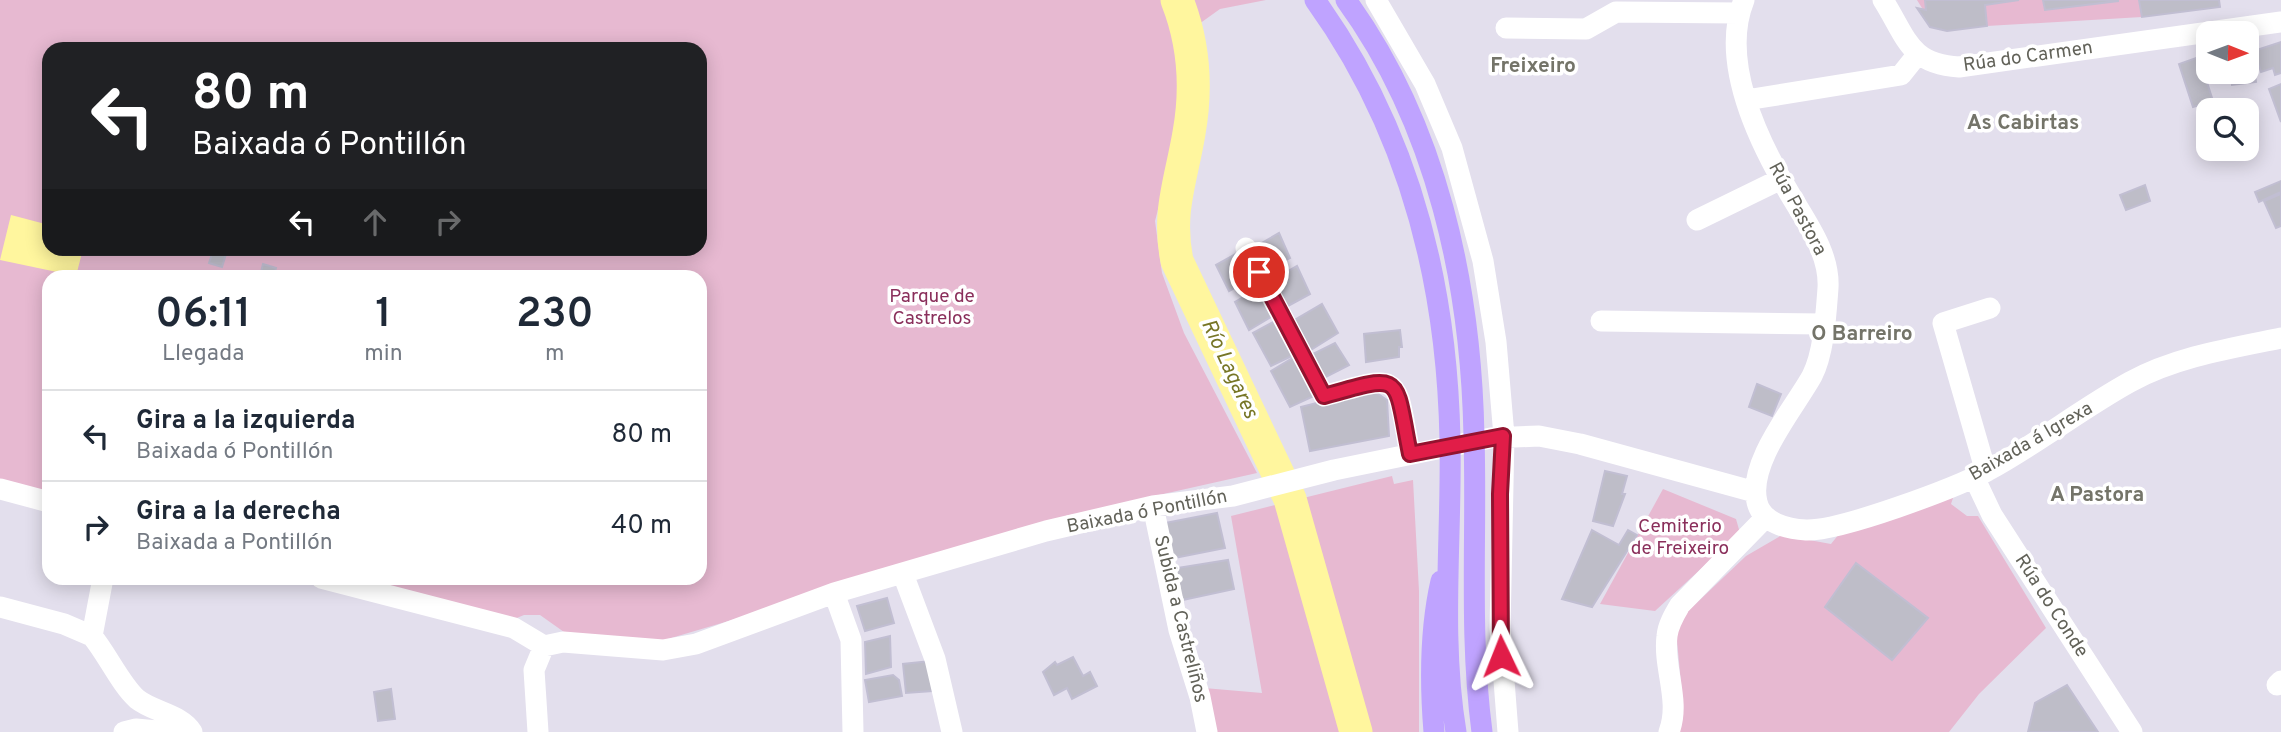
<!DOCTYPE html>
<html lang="es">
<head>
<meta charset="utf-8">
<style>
  body { margin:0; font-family:Overpass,sans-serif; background:#f6f6f7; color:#1f2937; height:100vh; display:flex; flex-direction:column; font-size:26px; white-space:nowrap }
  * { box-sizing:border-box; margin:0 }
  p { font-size:23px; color:#747a83 }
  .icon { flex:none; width:38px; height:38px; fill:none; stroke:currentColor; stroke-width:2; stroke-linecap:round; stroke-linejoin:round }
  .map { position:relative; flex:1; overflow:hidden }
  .panel { position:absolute; left:42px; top:270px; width:665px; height:315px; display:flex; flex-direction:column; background:#fff; border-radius:21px; box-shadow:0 4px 18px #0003 }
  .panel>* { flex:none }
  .guide { position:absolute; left:42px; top:42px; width:665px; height:214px; border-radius:21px; box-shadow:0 4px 18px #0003; background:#202124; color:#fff; overflow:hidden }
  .needle { width:46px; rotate:91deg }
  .tools { position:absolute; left:2196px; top:21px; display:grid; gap:14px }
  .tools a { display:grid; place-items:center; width:63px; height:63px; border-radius:14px; background:#fff; box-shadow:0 4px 18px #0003; font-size:35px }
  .pin { position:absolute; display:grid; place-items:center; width:60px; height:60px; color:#fff; margin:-30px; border:4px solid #fff; border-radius:50%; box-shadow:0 2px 7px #0007 }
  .me { position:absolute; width:77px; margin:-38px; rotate:358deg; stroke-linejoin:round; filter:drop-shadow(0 0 5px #0008) }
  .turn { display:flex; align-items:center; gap:24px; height:147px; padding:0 35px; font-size:32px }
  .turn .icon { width:91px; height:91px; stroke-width:2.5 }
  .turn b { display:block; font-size:49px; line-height:60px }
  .lanes { display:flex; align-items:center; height:66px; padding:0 35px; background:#0003; justify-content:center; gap:35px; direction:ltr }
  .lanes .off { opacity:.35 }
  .eta { display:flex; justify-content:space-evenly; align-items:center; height:119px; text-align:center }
  .eta b { font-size:42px; font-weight:600; line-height:49px }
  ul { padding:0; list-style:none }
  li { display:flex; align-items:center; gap:21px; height:91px; padding:0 35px; border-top:2px solid #e0e1e3 }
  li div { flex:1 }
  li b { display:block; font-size:26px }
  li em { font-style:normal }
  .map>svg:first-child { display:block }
  .green { fill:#e7b9d1; fill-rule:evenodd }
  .water { fill:#fff69e }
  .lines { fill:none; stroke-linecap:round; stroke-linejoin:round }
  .river { stroke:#fff69e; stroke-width:33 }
  .building { fill:#bebdc8; stroke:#c1bed2; stroke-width:2 }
  .minor { stroke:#fff; stroke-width:21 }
  .major { stroke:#bfa3ff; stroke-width:21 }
  .route-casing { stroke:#92132f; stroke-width:18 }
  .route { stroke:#e11d48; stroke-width:12 }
  .labels { text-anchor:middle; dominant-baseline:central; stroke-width:7; stroke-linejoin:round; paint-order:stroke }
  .street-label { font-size:19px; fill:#626259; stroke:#fff }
  .park-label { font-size:19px; fill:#8a2f5b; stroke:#fff }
  .neighbourhood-label { font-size:21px; font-weight:bold; fill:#747469; stroke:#fff }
  .water-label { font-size:21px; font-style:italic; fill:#777626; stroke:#fff }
</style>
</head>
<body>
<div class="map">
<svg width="2281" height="732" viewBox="0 0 2281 732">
  <rect width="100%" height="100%" fill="#e3dfed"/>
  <!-- green -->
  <path class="green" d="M0 0H1266L1220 9 1178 39 1180 125 1155 221 1162 273 1184 333 1257 473 1141 499 661 641 564 632 540 615H524L512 620 343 578H700V276H49V496L0 482ZM49 49H700V248H49Z
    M1917 0H2221L2142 17 1935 29Z
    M1392 476 1394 484 1413 480 1419 591V732H1214L1204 688 1262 693 1231 516Z
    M1663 489 1736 519 1740 533 1655 611 1600 604Z
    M1955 492 1951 504 1967 516H1978L2046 628 1979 694 1949 732H1678L1682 694 1676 630 1684 615 1746 556 1782 535 1831 544 1843 529Z"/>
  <!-- water -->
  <path class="water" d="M11 215 49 225V248L83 249 76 276 0 260Z"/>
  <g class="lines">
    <!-- river -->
    <path class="river" d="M1177 0C1194 43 1197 88 1189 133 1181 181 1167 212 1177 261L1290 499 1356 732"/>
  </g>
  <!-- building -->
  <path class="building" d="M1925 0H2019L1985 5 1987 26 1947 31 1930 27 1917 8 1926 10Z
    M2043 0H2118V1L2045 10Z
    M2139 0H2219L2220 7 2142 17Z
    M2281 42V73L2275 75 2273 68 2261 72 2254 51Z
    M2199 57 2213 101 2193 107 2179 64Z
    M2253 61 2256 82 2232 85 2231 72H2247V62Z
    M2281 84V122L2269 89Z
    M2208 119V149H2217L2209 152 2199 122Z
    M2281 181V192L2259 202 2255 192Z
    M2145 185 2150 201 2126 210 2120 195Z
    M2281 194V226L2276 228 2264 201Z
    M1279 233 1290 258 1266 270 1255 247Z
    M213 251 226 254 222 267 209 263Z
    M1241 251 1254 277 1229 291 1216 265Z
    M263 264 276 268 274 276H260Z
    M1297 266 1310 294 1286 307 1273 280Z
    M1261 287 1276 314 1249 330 1235 302Z
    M1322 304 1338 333 1309 351 1293 321Z
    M1277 320 1294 355 1271 366 1253 333Z
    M1400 330 1402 347H1399V357L1366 362 1364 334Z
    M1335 343 1349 365 1324 378 1313 354Z
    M1296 356 1316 395 1290 407 1271 371Z
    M1757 384 1781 394 1772 416 1749 407Z
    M1371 389 1387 400 1389 436 1310 451 1301 407Z
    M1605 471 1627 476 1622 494H1625L1613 526 1593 521Z
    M1217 513 1225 548 1169 559 1160 524Z
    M1592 530 1619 545 1628 530 1637 535 1592 607 1562 599Z
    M1228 560 1234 589 1178 601 1171 569Z
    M1856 563 1928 618 1892 660 1825 607Z
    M887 598 894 623 865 631 857 606Z
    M890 636 891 667 866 674 865 642Z
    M1073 657 1083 676 1090 672 1097 686 1072 699 1067 688 1054 695 1043 672 1055 662 1057 665Z
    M930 661 932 691 906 693 903 664Z
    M893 675 899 680 902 696 869 702 865 680Z
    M2067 685 2098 732H2028L2035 703Z
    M391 689 395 719 378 721 374 692Z"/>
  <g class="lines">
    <!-- minor -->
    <path class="minor" d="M1376 0 1425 84 1452 148 1483 261 1496 342 1504 436 1500 629 1508 732
      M1744 0C1719 62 1759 143 1791 196 1807 223 1830 254 1828 288 1826 314 1824 353 1812 376 1795 407 1747 463 1757 502 1762 523 1787 529 1806 530 1841 531 1955 488 1987 471 2037 444 2081 409 2130 382 2175 357 2232 348 2281 338
      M1883 0C1907 38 1909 64 1959 67L2281 22
      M1506 28 1586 29 1616 12 1739 13
      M1746 100 1901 75 1917 55
      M1697 220 1781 179
      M1246 248 1324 396C1404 373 1395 374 1410 454
      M1601 321 1823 324
      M1986 472 1943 323 1990 308
      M1974 477 1992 515 2132 732
      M0 489 49 502
      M1153 506 1179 630 1200 697 1207 732
      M903 574 935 659 952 732
      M103 578 92 636C107 654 121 685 137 699 153 712 181 714 192 732
      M321 578 514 628 544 646
      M834 593 851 640 853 732
      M0 607 64 624 92 636
      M544 646 563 642 663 650 696 644 834 593 1046 531 1153 506 1233 496 1334 470 1491 438 1539 436 1580 444 1755 492
      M2277 685 2281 681
      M124 732 136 729 168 732
      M538 732 534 670 544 646
      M1669 732C1681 701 1663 668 1667 636 1668 625 1674 615 1680 605L1765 518"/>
    <!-- major -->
    <path class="major" d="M1315 0C1408 129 1447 282 1450 440 1452 536 1440 637 1456 732
      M1346 0C1437 125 1471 284 1474 436 1477 535 1469 634 1482 732
      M1434 732C1430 683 1430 629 1441 581"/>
  </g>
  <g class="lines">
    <defs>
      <path id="route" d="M1259 272 1324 396C1405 373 1394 374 1410 454L1503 436 1500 494 1501 656"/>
    </defs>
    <!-- route casing -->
    <use href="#route" class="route-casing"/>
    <!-- route -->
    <use href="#route" class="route"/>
  </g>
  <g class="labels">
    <!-- street labels -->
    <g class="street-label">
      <text transform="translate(2028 57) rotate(-8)">Rúa do Carmen</text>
      <text transform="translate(1797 209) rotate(62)">Rúa Pastora</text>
      <text transform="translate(2031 442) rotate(-30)">Baixada á Igrexa</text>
      <text transform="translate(1147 512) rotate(-11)">Baixada ó Pontillón</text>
      <text transform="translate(2051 606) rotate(57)">Rúa do Conde</text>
      <text transform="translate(1180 619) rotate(76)">Subida a Castreliños</text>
    </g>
    <!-- park labels -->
    <g class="park-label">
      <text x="932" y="297">Parque de<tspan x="932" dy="22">Castrelos</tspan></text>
      <text x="1680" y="527">Cemiterio<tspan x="1680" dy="22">de Freixeiro</tspan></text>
    </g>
    <!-- neighbourhood labels -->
    <g class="neighbourhood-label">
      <text x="1533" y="66">Freixeiro</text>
      <text x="2023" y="123">As Cabirtas</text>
      <text x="1862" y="334">O Barreiro</text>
      <text x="2097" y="495">A Pastora</text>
    </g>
    <!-- water labels -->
    <g class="water-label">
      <text transform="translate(1229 369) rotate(65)">Río Lagares</text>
    </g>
  </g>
</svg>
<div class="tools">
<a><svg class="needle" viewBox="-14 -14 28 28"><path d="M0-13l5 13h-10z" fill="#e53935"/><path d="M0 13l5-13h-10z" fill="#747a83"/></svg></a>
<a><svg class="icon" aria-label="search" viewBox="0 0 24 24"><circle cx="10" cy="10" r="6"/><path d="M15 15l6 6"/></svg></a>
</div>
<div class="pin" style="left:1259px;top:272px;background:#d93025"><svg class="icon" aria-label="arrive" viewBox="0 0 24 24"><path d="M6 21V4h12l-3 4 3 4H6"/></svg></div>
<svg class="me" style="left:1501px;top:656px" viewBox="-20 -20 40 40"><path d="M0-17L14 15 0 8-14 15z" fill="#e11d48" stroke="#fff" stroke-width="4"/></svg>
<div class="guide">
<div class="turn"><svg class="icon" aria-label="left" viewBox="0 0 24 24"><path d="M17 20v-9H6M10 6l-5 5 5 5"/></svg><div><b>80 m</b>Baixada ó Pontillón</div></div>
<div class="lanes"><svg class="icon" aria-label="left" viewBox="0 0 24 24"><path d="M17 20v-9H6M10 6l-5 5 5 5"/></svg><svg class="icon off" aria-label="ahead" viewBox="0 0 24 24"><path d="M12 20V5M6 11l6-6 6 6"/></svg><svg class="icon off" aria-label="right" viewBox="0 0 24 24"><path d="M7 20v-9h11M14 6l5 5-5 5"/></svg></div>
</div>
<section class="panel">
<div class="eta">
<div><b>06:11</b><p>Llegada</p></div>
<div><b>1</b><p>min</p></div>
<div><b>230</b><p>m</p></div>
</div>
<ul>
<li><svg class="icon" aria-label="left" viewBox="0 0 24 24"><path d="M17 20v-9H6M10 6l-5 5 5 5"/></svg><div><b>Gira a la izquierda</b><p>Baixada ó Pontillón</p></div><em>80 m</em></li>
<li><svg class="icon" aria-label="right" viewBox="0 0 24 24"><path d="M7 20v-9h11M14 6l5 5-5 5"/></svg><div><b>Gira a la derecha</b><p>Baixada a Pontillón</p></div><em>40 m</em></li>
</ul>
</section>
</div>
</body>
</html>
